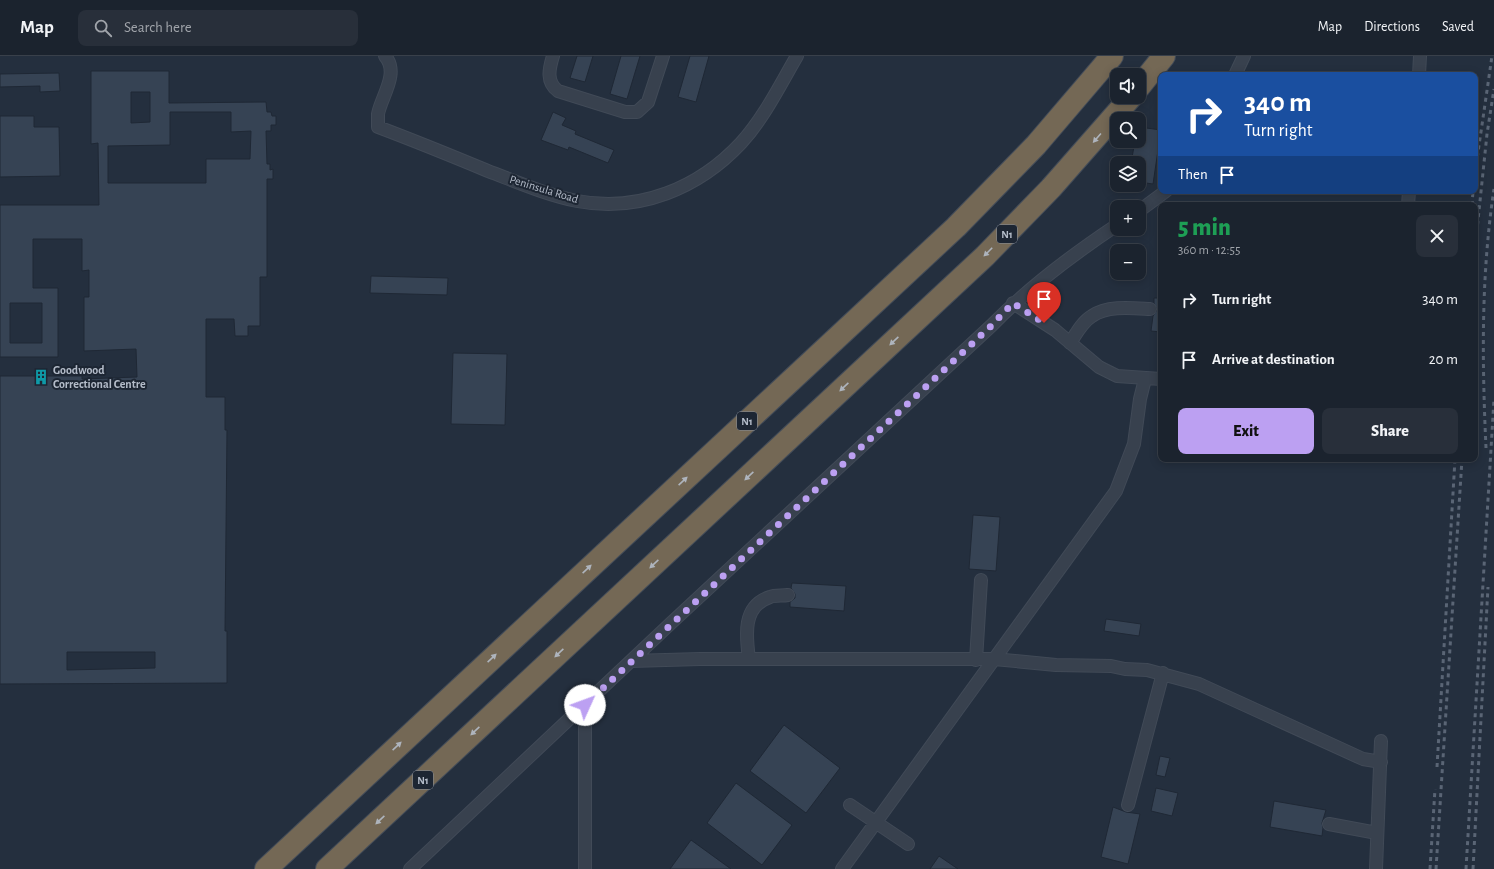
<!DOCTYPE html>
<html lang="en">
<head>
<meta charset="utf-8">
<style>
  body { margin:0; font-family:"Alegreya Sans",sans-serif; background:#282f3a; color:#f1f3f6; height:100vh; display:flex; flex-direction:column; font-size:15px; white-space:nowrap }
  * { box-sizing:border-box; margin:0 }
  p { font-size:13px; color:#a0a4aa }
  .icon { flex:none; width:22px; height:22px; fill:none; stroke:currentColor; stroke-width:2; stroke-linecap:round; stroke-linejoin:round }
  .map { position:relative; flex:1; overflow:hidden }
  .sheet { position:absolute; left:1158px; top:146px; width:320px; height:260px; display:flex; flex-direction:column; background:#1b232e; border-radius:8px; box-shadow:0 2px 10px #0003,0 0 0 1px #39404a }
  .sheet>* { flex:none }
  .guide { position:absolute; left:1158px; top:16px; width:320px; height:122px; border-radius:8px; box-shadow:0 2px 10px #0003,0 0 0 1px #39404a; background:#1a4fa0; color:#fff; overflow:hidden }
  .tools { position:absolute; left:1110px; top:12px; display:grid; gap:8px }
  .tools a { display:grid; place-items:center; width:36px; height:36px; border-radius:8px; background:#1b232e; box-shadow:0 2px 10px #0003,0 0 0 1px #39404a; font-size:20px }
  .pin { position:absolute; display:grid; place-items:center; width:34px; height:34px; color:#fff; margin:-41px -17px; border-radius:50% 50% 50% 0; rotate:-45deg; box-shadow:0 0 4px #0007 }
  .pin .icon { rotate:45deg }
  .me { position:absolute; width:44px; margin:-22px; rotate:47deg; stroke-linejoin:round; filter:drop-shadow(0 0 3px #0008) }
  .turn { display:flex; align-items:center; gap:14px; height:84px; padding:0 20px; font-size:18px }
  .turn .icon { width:52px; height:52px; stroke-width:2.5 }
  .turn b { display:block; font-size:28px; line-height:34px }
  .then { display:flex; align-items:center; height:38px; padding:0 20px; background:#0003; gap:8px; font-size:15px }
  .round { display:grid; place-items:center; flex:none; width:42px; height:42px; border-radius:8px; background:#282f3a }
  .headline { display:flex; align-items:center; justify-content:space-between; height:68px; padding:0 20px }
  h1 { font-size:24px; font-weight:800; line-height:30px; color:#1e9e55 }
  .action { display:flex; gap:8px; margin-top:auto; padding:8px 20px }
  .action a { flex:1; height:46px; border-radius:8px; background:#bca0f2; color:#111; font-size:16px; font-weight:800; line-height:46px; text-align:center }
  .action a+a { background:#282f3a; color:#f1f3f6 }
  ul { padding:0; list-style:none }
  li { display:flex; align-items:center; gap:12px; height:60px; padding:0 20px }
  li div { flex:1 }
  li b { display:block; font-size:15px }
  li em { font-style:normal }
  header { display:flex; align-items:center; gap:24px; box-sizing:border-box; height:56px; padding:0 20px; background:#1b232e; border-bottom:1px solid #39404a }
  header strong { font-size:19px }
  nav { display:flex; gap:22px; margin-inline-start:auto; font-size:14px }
  .search { width:280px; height:36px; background:#282f3a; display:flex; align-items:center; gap:10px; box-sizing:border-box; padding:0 14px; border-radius:8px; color:#a0a4aa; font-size:15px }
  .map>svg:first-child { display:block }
  .building { fill:#364354; stroke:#1f2835; fill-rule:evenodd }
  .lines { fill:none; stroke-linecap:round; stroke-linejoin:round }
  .minor-casing { stroke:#414a57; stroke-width:14 }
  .motorway-casing { stroke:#434c59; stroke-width:24 }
  .minor { stroke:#38414e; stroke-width:12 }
  .motorway { stroke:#746855; stroke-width:22 }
  .rail { stroke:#5a6575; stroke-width:3; stroke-dasharray:4 4; stroke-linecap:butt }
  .oneway { fill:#aeb4bd }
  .route { stroke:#bca0f2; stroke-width:7; stroke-dasharray:0 12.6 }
  .labels { text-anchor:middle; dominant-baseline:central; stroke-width:4; stroke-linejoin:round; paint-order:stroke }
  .shield { fill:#1d2633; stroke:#878f9c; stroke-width:1 }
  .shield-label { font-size:11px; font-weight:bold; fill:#b4bcc9 }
  .street-label { font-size:12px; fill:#b4bcc9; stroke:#1d2633 }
  .poi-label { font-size:12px; font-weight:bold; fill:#b4bcc9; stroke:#1d2633; text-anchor:start }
</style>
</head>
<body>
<header>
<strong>Map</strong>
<div class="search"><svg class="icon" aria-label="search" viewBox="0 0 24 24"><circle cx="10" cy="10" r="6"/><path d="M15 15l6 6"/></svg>Search here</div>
<nav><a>Map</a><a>Directions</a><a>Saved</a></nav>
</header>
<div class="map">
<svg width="1494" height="813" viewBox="0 0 1494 813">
  <rect width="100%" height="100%" fill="#242f3e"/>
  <!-- building -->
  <path class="building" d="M577 0H593L585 26 570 22Z
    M621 0H640L627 43 610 38Z
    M690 0H709L696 46 678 41Z
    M91 15H169V47L266 46 267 56H271L272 60H276V69H271V75H266L267 108H270V114L273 113V123H267V221H260V270H248V280H235L234 263H206V341H225V374H227L225 575H227V627L0 628V320H82V323L137 321 136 293 84 295V241H89V214L82 215V183H33V232H58V301H0V149H99L98 87 91 88ZM131 36H150V66L131 67ZM170 56H231V76L251 75 250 103H206V127H108V90L170 89ZM10 247H42V287H10ZM67 596H155V612L67 614Z
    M59 17 60 35 40 36V30L0 31V18Z
    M553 56 566 62 562 69 576 75 575 78 614 94 608 107 569 91 568 94 541 84Z
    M0 60H34V71H59L60 120 0 121Z
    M1139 71 1161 74 1153 128 1139 126V107H1131L1135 85H1139Z
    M371 220 448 222 447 239 370 237Z
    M1154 242H1161V276L1151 275 1153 260 1157 254 1154 247Z
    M453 297 507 298 505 369 451 368Z
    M973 459 1000 461 996 515 969 513Z
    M792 527 846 530 844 555 790 551V546L795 542V538L791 532Z
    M1106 563 1141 568 1139 580 1104 575Z
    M784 669 840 712 806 757 750 715Z
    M1160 700 1170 702 1165 721 1156 719Z
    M736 727 792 769 762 809 707 767Z
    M1156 732 1178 737 1172 760 1151 755Z
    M1274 745 1326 754 1322 767 1323 772 1322 780 1270 771Z
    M1113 751 1126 756 1140 758 1128 808 1101 801Z
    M691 784 731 813H670Z
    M939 800 958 813H930Z"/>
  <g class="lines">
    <defs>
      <path id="minor" d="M385 0C400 17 381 41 378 58 378 63 378 67 378 71 415 85 452 100 488 115 517 126 547 139 577 145 639 157 699 132 741 87 764 62 780 29 797 0
        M553 0C549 13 546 26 558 35L625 56H637L648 46 663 0
        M1235 19 1244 0
        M1419 19 1420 0
        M1408 149 1409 135
        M1139 155 1166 135
        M1013 247 1055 274 1099 311 1117 320 1161 323
        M1070 287C1076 278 1082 266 1092 260 1107 249 1133 252 1150 253
        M749 603C746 580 742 550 770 541 775 539 782 540 788 539
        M976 604 981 524
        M631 605 700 603H994L1056 609 1111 610 1125 613 1147 614 1199 628 1363 703 1381 706
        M585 649V813
        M850 749 908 788
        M1128 749 1163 617
        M1329 768 1377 777
        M410 813 670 568 991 270C1029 231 1072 199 1117 169
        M842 813 1116 435 1134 388 1140 343 1145 323
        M1376 813 1381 685"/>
      <path id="motorway" d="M1139 31 1164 0
        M266 813 956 171 1036 89 1112 0
        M327 813 985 200 1051 132 1131 41"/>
    </defs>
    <!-- minor casing -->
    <use href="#minor" class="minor-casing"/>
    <!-- motorway casing -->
    <use href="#motorway" class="motorway-casing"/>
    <!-- minor -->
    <use href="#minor" class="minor"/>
    <!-- motorway -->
    <use href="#motorway" class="motorway"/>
    <!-- rail -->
    <path class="rail" d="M1475 117 1492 0
      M1472 149 1473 135
      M1475 193 1487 78 1494 33
      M1486 392C1482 305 1481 219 1494 133
      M1437 711 1455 403
      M1430 813 1435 733
      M1436 813 1462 403
      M1466 813 1494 343
      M1473 813 1488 531"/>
  </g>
  <!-- one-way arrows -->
  <defs><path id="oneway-solid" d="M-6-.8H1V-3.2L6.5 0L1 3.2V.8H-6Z"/></defs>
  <g class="oneway">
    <use href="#oneway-solid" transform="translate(1097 82) rotate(131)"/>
    <use href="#oneway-solid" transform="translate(988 196) rotate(135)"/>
    <use href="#oneway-solid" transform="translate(894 285) rotate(137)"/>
    <use href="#oneway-solid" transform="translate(844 331) rotate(137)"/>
    <use href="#oneway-solid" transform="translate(749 420) rotate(137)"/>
    <use href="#oneway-solid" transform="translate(683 425) rotate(-43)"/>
    <use href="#oneway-solid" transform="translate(654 508) rotate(137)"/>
    <use href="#oneway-solid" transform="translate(587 513) rotate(-43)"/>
    <use href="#oneway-solid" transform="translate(559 597) rotate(137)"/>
    <use href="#oneway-solid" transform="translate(492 602) rotate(-43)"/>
    <use href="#oneway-solid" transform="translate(475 675) rotate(137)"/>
    <use href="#oneway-solid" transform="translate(397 690) rotate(-43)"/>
    <use href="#oneway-solid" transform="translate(380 764) rotate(137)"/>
  </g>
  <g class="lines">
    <!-- route -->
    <path class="route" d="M585 649 991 270 1013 247 1044 267"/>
  </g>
  <!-- icons -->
  <defs>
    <symbol id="building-bare" viewBox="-9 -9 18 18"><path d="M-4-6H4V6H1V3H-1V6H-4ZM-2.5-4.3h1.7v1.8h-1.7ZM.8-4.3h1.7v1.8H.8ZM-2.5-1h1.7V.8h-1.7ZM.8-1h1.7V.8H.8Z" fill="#0f9aa8" stroke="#1d2633" stroke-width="2.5" paint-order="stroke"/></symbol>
  </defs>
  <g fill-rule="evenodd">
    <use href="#building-bare" x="30" y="310" width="22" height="22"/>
  </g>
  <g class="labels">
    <!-- shield labels -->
    <g class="shield">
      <rect x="997" y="169" width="20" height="18" rx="3"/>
      <rect x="737" y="356" width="20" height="18" rx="3"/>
      <rect x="413" y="715" width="20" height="18" rx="3"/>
    </g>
    <g class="shield-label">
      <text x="1007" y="178">N1</text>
      <text x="747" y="365">N1</text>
      <text x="423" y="724">N1</text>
    </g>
    <!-- street labels -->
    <g class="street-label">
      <text transform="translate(544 133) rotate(17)">Peninsula Road</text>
    </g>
    <!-- poi labels -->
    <g class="poi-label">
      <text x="53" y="314">Goodwood<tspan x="53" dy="14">Correctional Centre</tspan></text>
    </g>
  </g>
</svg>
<div class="tools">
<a><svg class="icon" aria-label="sound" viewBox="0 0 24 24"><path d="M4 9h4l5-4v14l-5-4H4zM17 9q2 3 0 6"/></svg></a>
<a><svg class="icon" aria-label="search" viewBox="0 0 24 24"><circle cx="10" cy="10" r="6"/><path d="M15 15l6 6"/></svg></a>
<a><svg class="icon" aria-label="layers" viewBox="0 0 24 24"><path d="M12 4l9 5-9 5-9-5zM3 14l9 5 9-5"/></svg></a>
<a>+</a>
<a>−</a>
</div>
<div class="pin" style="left:1044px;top:267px;background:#d93025"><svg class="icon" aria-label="arrive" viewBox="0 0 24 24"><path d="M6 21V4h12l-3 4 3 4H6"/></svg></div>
<svg class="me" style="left:585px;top:649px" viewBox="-20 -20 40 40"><circle r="19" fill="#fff"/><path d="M0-13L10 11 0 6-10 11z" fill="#bca0f2"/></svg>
<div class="guide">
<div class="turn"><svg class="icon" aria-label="right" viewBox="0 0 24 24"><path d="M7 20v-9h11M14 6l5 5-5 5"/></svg><div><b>340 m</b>Turn right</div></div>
<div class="then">Then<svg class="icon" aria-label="arrive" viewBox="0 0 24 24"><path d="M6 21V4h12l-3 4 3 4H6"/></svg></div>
</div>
<section class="sheet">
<div class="headline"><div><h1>5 min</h1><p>360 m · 12:55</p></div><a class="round"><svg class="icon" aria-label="close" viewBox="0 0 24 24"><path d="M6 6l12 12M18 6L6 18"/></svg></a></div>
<ul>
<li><svg class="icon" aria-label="right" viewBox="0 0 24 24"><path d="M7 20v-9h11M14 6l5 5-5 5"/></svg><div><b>Turn right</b></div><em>340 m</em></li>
<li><svg class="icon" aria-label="arrive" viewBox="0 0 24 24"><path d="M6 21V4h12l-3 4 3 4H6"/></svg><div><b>Arrive at destination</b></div><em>20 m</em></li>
</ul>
<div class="action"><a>Exit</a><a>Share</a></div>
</section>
</div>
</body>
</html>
